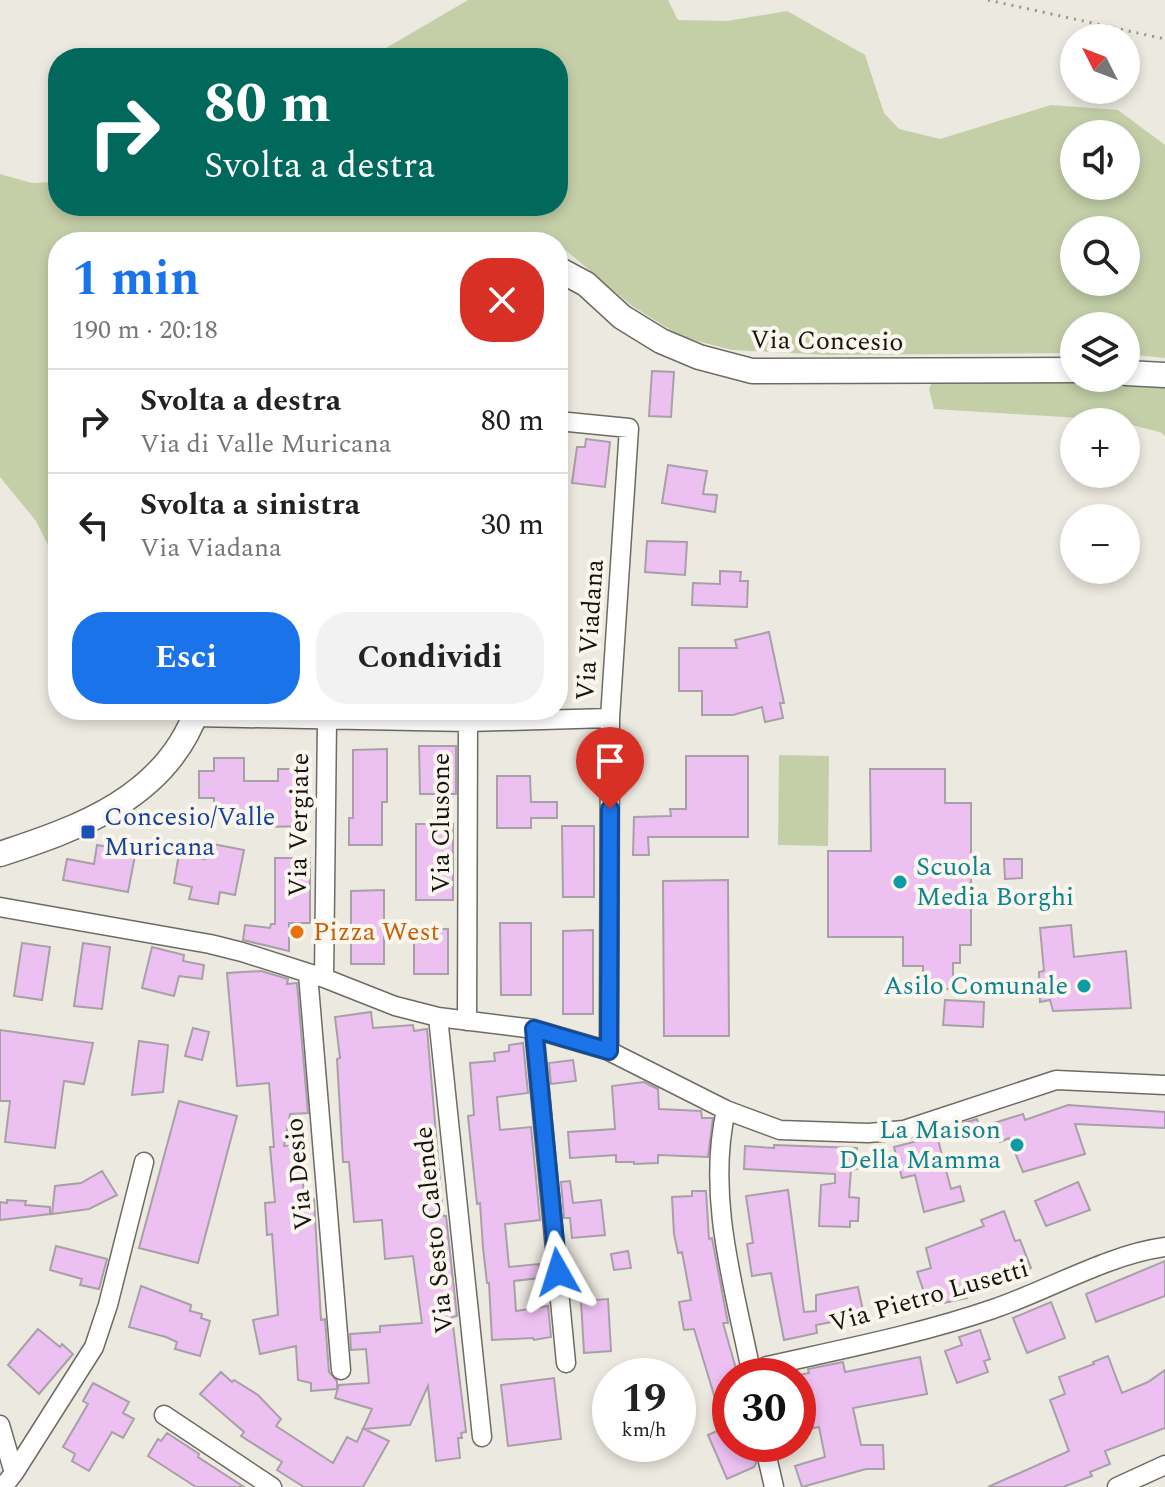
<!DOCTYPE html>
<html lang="it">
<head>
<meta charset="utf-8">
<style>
  body { margin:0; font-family:Spectral,serif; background:#f2f2f2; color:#222; height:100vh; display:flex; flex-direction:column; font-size:30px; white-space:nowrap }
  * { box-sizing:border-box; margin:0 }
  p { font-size:26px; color:#767676 }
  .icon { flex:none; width:44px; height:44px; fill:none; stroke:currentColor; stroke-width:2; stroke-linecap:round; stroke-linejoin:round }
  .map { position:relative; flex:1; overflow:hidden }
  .drawer { position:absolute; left:48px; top:232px; width:520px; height:488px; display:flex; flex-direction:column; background:#fff; border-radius:32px; box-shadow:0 4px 12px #0003 }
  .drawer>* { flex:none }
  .hud { position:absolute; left:48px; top:48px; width:520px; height:168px; border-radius:32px; box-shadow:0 4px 12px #0003; background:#00695c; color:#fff; overflow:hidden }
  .needle { width:52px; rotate:312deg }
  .buttons { position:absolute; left:1060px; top:24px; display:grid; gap:16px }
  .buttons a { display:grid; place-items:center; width:80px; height:80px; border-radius:50%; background:#fff; box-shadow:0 4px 12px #0003; font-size:40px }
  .speed { position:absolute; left:592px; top:1358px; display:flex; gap:16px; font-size:40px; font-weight:700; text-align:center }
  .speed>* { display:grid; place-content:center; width:104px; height:104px; border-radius:50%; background:#fff; box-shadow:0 4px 12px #0003; line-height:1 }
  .speed small { font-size:20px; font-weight:400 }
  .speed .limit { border:12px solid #d22; background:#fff; color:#111 }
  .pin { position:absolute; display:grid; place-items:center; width:68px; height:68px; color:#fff; margin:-82px -34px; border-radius:50% 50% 50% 0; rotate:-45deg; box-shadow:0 0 8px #0007 }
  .pin .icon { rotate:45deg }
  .me { position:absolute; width:88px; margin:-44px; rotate:354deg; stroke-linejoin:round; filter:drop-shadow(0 0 6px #0008) }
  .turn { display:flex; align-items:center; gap:28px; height:168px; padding:0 24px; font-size:36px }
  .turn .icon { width:104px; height:104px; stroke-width:2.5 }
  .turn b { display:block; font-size:56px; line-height:68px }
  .round { display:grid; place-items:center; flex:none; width:84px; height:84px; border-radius:32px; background:#f2f2f2 }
  .overview { display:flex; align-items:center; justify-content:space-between; height:136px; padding:0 24px }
  h1 { font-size:48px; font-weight:700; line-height:60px; color:#1a73e8 }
  .action { display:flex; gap:16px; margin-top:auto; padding:16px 24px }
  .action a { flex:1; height:92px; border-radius:32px; background:#1a73e8; color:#fff; font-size:32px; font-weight:700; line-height:92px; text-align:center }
  .action a+a { background:#f2f2f2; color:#222 }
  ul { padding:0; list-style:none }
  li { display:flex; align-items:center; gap:24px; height:104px; padding:0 24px; border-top:2px solid #e0e0e0 }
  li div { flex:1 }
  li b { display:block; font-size:30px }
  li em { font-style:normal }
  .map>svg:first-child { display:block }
  .green { fill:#c4cfa8; fill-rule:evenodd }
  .building { fill:#edc0f2; stroke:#a7a0a7; stroke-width:2 }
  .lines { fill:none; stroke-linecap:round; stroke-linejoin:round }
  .street-casing { stroke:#6e6b63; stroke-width:21 }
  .secondary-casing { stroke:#6e6b63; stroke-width:27 }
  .path { stroke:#96948d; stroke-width:3; stroke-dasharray:2 6; stroke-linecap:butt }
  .street { stroke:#fff; stroke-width:18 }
  .secondary { stroke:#fff; stroke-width:24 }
  .route-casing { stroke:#114b97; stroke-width:20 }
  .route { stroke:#1a73e8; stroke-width:14 }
  .transit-dot { fill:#1a4fb4; stroke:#faf6ed; stroke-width:3 }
  .culture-dot { fill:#0f9aa8; stroke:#faf6ed; stroke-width:3 }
  .food-dot { fill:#e8710a; stroke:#faf6ed; stroke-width:3 }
  .labels { text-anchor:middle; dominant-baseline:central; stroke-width:8; stroke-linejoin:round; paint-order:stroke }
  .street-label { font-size:26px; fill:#161411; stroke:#faf6ed }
  .transit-label { font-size:26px; fill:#164399; stroke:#faf6ed; text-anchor:start }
  .culture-label { font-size:26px; fill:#0d838f; stroke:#faf6ed; text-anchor:end }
  .food-label { font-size:26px; fill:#c56008; stroke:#faf6ed; text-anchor:start }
</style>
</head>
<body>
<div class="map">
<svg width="1165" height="1487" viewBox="0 0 1165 1487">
  <rect width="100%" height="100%" fill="#ece9e0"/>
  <!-- green -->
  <path class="green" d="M468 0H668L678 20 727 21 787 11 865 55 884 113 899 129 940 139 1051 105 1118 110 1165 145V358L1126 354V326H1074V353L828 355 732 350 682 337 632 306 562 247 558 246V242H58V565L36 521 0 477V174L32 183 58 182V206H558V58H369ZM1074 134H1126V186H1074ZM1074 230H1126V282H1074Z
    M934 377 1155 381 1165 383V436L1160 432 1111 420 934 409 929 389Z
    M779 755 829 756 828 846 778 845Z"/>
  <!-- building -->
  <path class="building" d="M652 371 674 372 671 417 649 416Z
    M586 439 610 442 605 487 572 483 577 447H585Z
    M668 465 707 471 703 494 717 495 715 512 662 503Z
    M647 541 687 542 685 575 645 572Z
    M720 571 741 572 740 581H748L747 607 692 605 693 583 720 584Z
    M769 632 784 703H780L783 718 765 722 762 707 733 715H702V691H679V648H737L735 640Z
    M419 746H456V794H420Z
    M387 749V802H382V845H349V818H353V750Z
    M686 756H748V837H648L649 855H633L634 817 671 816 670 809H686Z
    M214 758H244V781H278V769H310V826L264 827V810L214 811V798H199V771H214Z
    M870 769H945V803H971V945H960V963H953V989H923V966H903V937H828V851H871Z
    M497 776H530L531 802H557V818H531V828H497Z
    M416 824H453V900H416Z
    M562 826H594V897H563Z
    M121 842 137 845 128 892 63 880 67 859 94 864 97 845 120 849Z
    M208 843 244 850 235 895 220 892 218 904 189 899 192 887 174 883 179 854 205 859Z
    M275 858H310V923H289V951L243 940 245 925 270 928 271 924H275Z
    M1004 859H1022V878L1005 879Z
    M728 880 729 1036H664L663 881Z
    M384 890V964H351V891Z
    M500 923H531V995H501Z
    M1071 925 1074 957 1126 951 1131 1008 1053 1011 1050 1000 1040 1002 1039 972 1044 971 1040 928Z
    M414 929H448V974H414Z
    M593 930V1014H563V931Z
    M22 943 50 947 42 1000 14 996Z
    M83 943 110 947 102 1009 74 1006Z
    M152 947 184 955 183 961 204 965 202 979 179 976 174 996 142 988Z
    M261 971 288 979 287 984 297 983 308 1113 290 1114 284 1146 298 1145 305 1200 314 1199 321 1320 325 1319 329 1372 337 1381V1389L311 1391V1383L298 1380 296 1346 260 1354 253 1320 278 1315 272 1234 267 1235 265 1203 275 1202 270 1147H274L269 1083 237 1086 227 973Z
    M945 1000 984 1002 983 1027 943 1025Z
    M371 1012 373 1028 413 1025 414 1031 427 1029 443 1216H446L457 1316 452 1317 466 1432 461 1433 462 1438H458L460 1458 436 1461 428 1386 410 1425 364 1429 389 1441 363 1487H304L277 1470 282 1462 241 1436 244 1432 200 1394 221 1372 232 1382 234 1380 258 1395 281 1419 276 1426 333 1463 347 1437 357 1442 372 1409 335 1398 339 1385 369 1383 366 1349 351 1350 350 1334 380 1332V1326L422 1323 413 1256 385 1259 382 1220 354 1222 349 1162H343L337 1059 340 1058 335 1017Z
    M193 1028 209 1032 202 1060 185 1056Z
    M0 1030 93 1043 84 1084 64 1081 55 1148 5 1142 10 1101H0Z
    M139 1041 168 1045 163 1092 132 1095Z
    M523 1043 528 1093 497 1097 500 1130 531 1127 540 1220 505 1224 509 1267 539 1264 540 1278 514 1281 516 1311 548 1306 551 1337 534 1340 533 1338 492 1340 489 1283H487L483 1248 480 1203 477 1204 468 1116 474 1115 470 1063 495 1061 494 1053 509 1051V1045Z
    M573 1060 576 1081 551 1084 549 1063Z
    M644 1082 658 1089 659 1109 701 1111 702 1118H713L708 1157 658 1155V1163L634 1164V1162H616V1155L570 1158 568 1132 615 1129 612 1086Z
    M179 1101 237 1116 198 1263 139 1248Z
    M1068 1105 1165 1112V1128L1075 1124 1085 1154 1023 1172 1009 1138 1000 1142 994 1123 1023 1114 1025 1120Z
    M977 1119 981 1131 954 1140 950 1127Z
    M937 1136 951 1189 960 1186 964 1201 924 1212 915 1175 902 1178 894 1147Z
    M774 1145 857 1148V1169L851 1170 849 1197 859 1198 858 1221H850V1227L819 1226 821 1185 835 1183V1174L744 1169 745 1146 774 1148Z
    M102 1171 117 1195 89 1209 52 1214 55 1186 81 1183Z
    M570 1181 573 1203 601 1200 605 1235 572 1238 570 1218H564L561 1182Z
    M1078 1182 1090 1210 1046 1226 1035 1201Z
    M788 1190 804 1312 816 1311V1295L858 1287 864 1316 816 1325 817 1333 784 1340 771 1273 752 1276 747 1244 753 1243 746 1196Z
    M692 1191H706L709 1239 712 1238 728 1323H723L738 1376H730V1444H751L756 1463 754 1467 727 1479 708 1435 724 1428 694 1329 684 1330 679 1302 691 1300 682 1252 678 1253 674 1234 672 1197 692 1196Z
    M7 1200 26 1201 25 1205 50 1207V1214L0 1220V1202L7 1203Z
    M1004 1211 1015 1241 1020 1240 1031 1268 966 1293 967 1298 929 1306 917 1272 931 1268 926 1248 984 1226 981 1220Z
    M56 1246 107 1259 99 1289 80 1285 82 1279 50 1270Z
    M628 1251 631 1268 614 1270 611 1254Z
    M1165 1261V1296L1096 1322 1086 1294Z
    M141 1286 191 1305 190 1311 202 1314 201 1318 210 1321 200 1356 175 1349 177 1342 166 1337 129 1327Z
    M608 1299 611 1351 584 1353 581 1301Z
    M1051 1302 1065 1338 1027 1353 1013 1318Z
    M38 1329 60 1347 62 1344 73 1354 39 1394 8 1365Z
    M980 1330 990 1359 984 1361 988 1372 957 1383 945 1351 962 1345 959 1337Z
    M1108 1356 1122 1393 1148 1382 1165 1370V1428L1105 1451 1110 1464 1090 1472 1092 1476 1063 1487H988L1069 1451 1050 1400 1065 1394 1059 1377 1094 1364 1093 1362Z
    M920 1357 927 1394 853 1408 861 1445H883L884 1469H866L802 1487 795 1466 825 1457 819 1427 798 1431V1375L809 1373 808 1369 843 1362 845 1372Z
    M554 1378 561 1439 508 1446 501 1385Z
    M93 1383 129 1402 123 1413 134 1419 123 1438 112 1432 89 1471 72 1461 75 1454 63 1447 88 1404 83 1401Z
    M167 1433 199 1454 198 1457 244 1487H196L148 1456 158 1439 161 1441Z"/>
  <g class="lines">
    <defs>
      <path id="street" d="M558 421 629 428 610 718 609 1051
        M194 717 468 722 610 718
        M0 907 210 944 242 952 324 978 395 1006 438 1017 534 1029 609 1051 726 1110 780 1130 868 1133 904 1130 1056 1080 1165 1085
        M308 974 341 1370
        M324 978 327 720
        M438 1017 482 1437
        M467 1021 468 722
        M534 1029 566 1363
        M726 1110C706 1198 735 1290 752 1376
        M752 1374 767 1366C843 1349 920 1334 993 1309 1049 1290 1107 1255 1165 1247
        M164 1415 272 1487
        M0 1425 14 1473 3 1487
        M764 1444 774 1487
        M14 1473 94 1347 108 1305 144 1162
        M1117 1487 1165 1465"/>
      <path id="secondary" d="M558 269 586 284 622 317 661 341 699 357 752 371 1074 370
        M1126 373 1165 375
        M0 854C80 828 166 797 197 710"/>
    </defs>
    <!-- street casing -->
    <use href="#street" class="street-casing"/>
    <!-- secondary casing -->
    <use href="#secondary" class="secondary-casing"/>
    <!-- path -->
    <path class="path" d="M988 0 1165 39"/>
    <!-- street -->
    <use href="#street" class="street"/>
    <!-- secondary -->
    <use href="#secondary" class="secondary"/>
  </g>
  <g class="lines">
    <defs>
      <path id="route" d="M558 1272 534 1029 609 1051 610 809"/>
    </defs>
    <!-- route casing -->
    <use href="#route" class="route-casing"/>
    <!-- route -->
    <use href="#route" class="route"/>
  </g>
  <!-- markers -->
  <rect class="transit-dot" x="80" y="824" width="16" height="16" rx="4"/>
  <g class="culture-dot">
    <circle cx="900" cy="882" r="8"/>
    <circle cx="1084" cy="986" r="8"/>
    <circle cx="1017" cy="1145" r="8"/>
  </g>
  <circle class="food-dot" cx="297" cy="932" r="8"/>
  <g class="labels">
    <!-- street labels -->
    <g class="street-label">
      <text transform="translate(827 341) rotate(1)">Via Concesio</text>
      <text transform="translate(590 630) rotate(-86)">Via Viadana</text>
      <text transform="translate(441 823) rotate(-90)">Via Clusone</text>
      <text transform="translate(299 825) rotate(-89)">Via Vergiate</text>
      <text transform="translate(299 1174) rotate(-95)">Via Desio</text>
      <text transform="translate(434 1230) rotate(-96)">Via Sesto Calende</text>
      <text transform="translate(929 1296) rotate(-16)">Via Pietro Lusetti</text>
    </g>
    <!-- transit labels -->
    <g class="transit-label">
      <text x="104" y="817">Concesio/Valle<tspan x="104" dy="30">Muricana</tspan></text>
    </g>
    <!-- culture labels -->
    <g class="culture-label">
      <text x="916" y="867" text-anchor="start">Scuola<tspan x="916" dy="30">Media Borghi</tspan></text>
      <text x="1068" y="986">Asilo Comunale</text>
      <text x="1001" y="1130">La Maison<tspan x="1001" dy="30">Della Mamma</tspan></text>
    </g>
    <!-- food labels -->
    <g class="food-label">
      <text x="313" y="932">Pizza West</text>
    </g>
  </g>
</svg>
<div class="buttons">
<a><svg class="needle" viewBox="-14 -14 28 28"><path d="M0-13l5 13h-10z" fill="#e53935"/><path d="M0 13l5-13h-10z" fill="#767676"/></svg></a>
<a><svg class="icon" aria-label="sound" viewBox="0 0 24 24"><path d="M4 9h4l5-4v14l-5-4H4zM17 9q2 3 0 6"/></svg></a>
<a><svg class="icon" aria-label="search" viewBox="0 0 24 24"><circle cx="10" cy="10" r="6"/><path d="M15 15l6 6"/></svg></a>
<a><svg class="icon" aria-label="layers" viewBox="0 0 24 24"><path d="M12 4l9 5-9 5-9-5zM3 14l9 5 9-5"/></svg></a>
<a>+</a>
<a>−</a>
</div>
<div class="speed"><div>19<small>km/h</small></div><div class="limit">30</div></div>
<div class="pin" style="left:610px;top:809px;background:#d93025"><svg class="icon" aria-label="arrive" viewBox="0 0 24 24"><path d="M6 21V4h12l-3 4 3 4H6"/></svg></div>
<svg class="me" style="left:558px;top:1272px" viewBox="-20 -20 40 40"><path d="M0-17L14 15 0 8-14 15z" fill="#1a73e8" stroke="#fff" stroke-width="4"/></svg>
<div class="hud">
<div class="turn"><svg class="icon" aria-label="right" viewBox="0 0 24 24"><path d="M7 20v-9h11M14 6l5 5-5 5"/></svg><div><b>80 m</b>Svolta a destra</div></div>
</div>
<section class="drawer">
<div class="overview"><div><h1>1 min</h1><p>190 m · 20:18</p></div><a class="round" style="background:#d93025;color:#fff"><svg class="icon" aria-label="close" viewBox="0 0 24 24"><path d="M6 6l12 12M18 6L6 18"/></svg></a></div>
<ul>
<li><svg class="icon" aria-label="right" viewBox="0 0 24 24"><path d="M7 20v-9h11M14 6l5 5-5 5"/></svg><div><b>Svolta a destra</b><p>Via di Valle Muricana</p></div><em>80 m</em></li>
<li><svg class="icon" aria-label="left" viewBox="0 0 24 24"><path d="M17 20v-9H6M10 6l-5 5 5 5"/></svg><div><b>Svolta a sinistra</b><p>Via Viadana</p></div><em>30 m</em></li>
</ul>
<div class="action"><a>Esci</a><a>Condividi</a></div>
</section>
</div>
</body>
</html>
